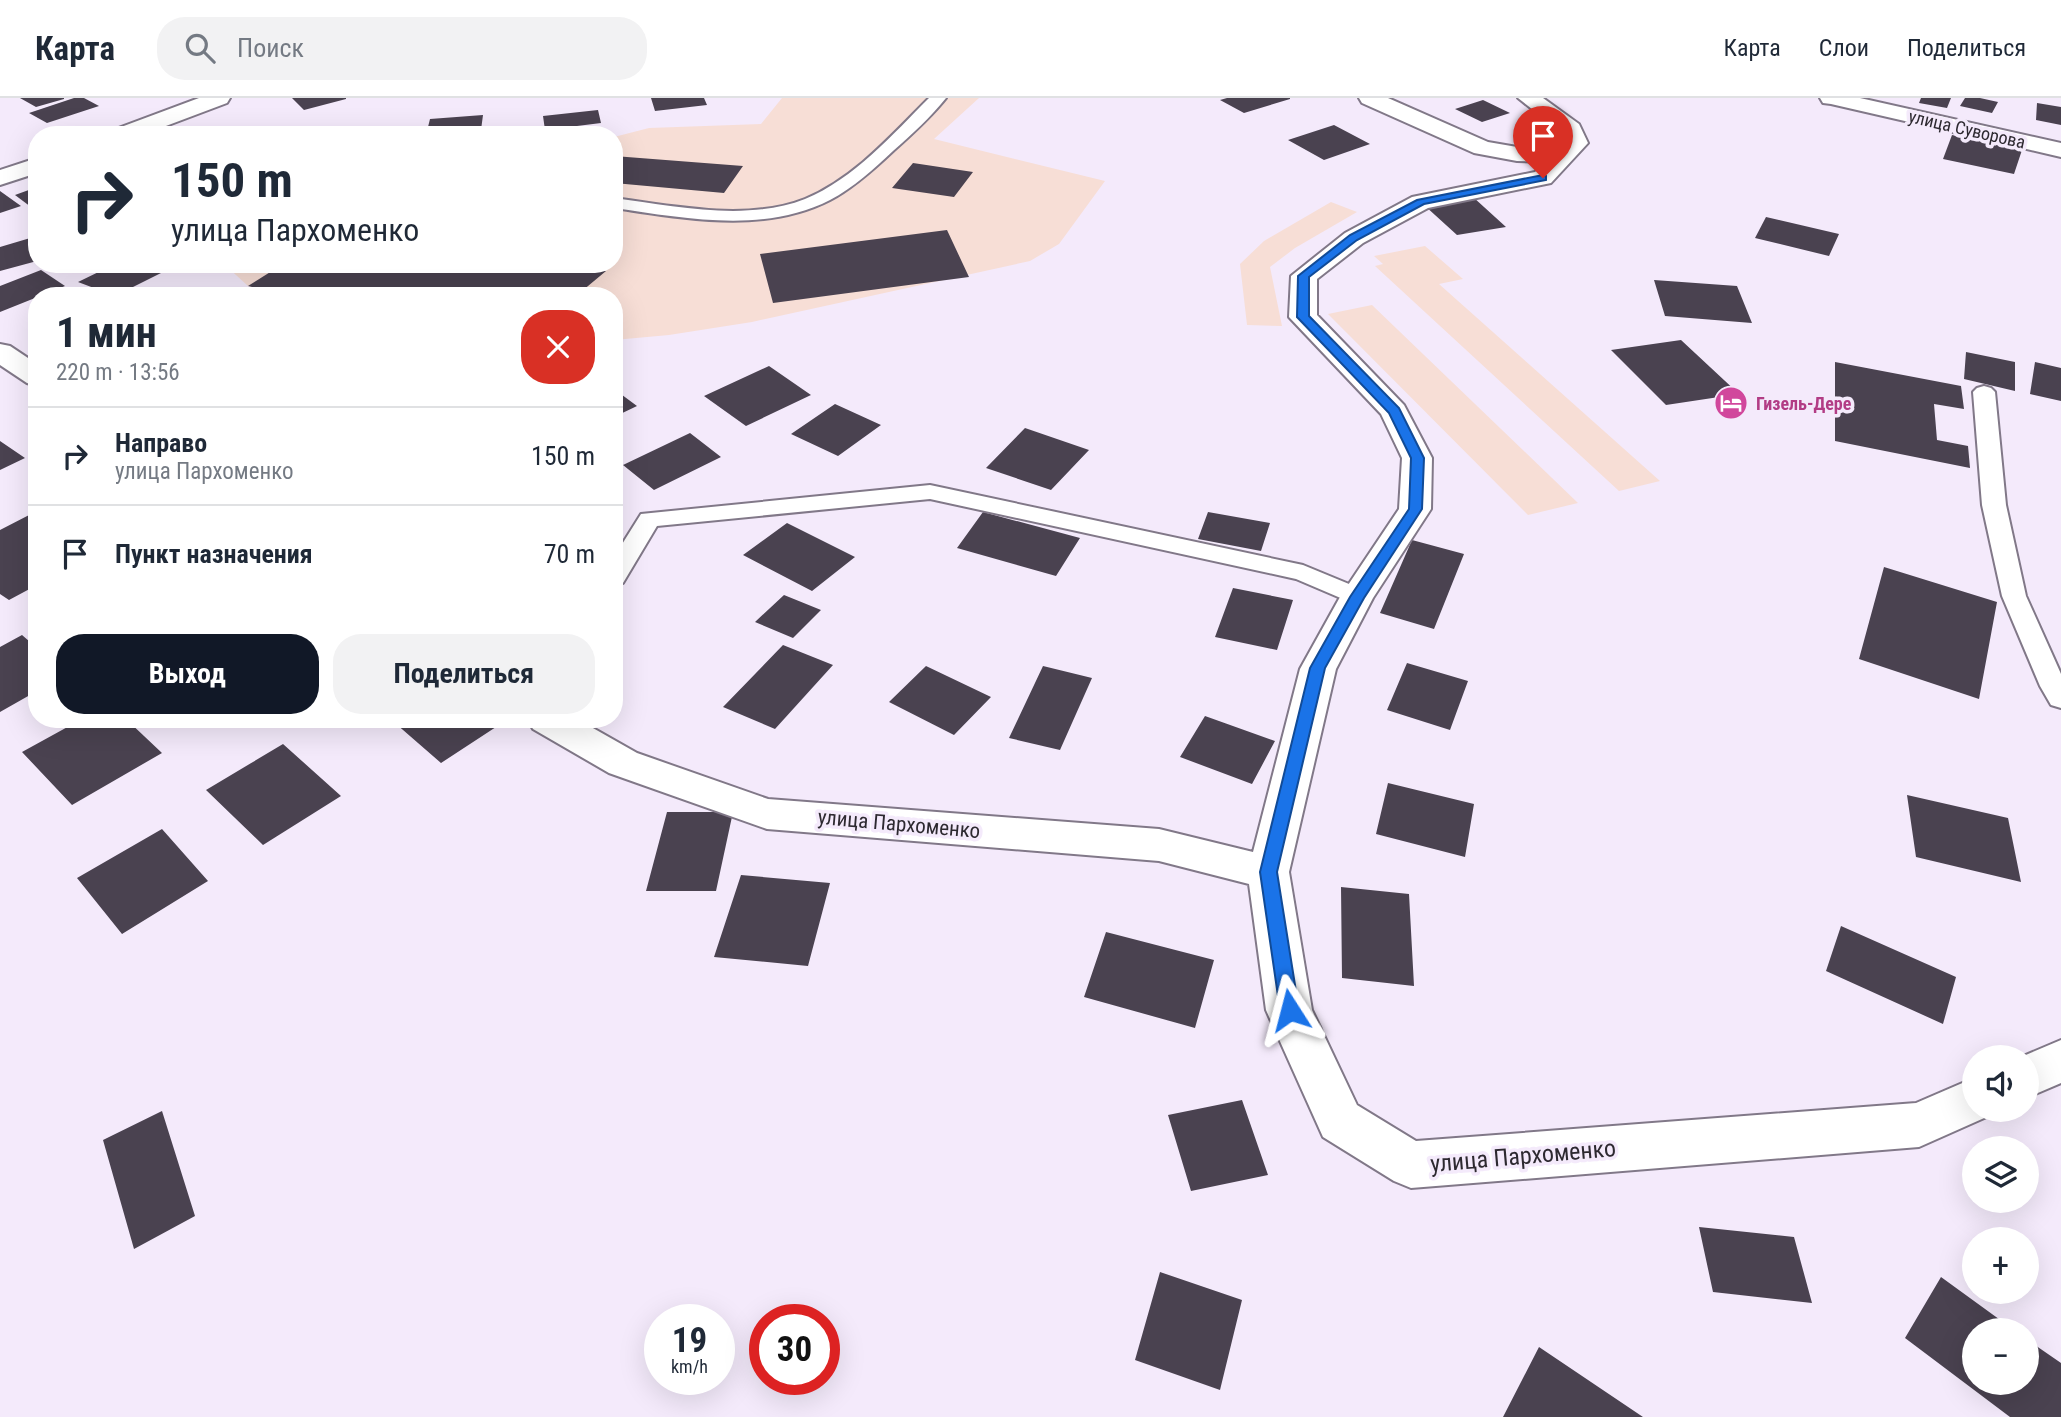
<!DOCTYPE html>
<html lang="ru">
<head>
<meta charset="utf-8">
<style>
  body { margin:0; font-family:"Roboto Condensed",sans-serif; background:#f2f2f3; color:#1f2937; height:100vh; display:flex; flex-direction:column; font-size:26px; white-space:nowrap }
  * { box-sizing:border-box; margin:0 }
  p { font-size:23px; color:#747a83 }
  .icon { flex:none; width:38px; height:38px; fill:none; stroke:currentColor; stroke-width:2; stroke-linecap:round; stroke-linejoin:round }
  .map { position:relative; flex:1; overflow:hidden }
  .side { position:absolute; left:28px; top:189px; width:595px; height:441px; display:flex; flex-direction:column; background:#fff; border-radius:28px; box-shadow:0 7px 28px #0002 }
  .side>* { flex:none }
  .banner { position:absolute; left:28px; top:28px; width:595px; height:147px; border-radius:28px; box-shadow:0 7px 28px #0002; background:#fff; color:#1f2937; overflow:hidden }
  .buttons { position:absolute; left:1962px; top:947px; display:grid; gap:14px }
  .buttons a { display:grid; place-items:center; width:77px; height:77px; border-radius:50%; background:#fff; box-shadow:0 7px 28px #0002; font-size:35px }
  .speed { position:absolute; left:644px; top:1206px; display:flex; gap:14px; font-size:35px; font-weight:700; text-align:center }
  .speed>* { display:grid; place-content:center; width:91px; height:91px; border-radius:50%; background:#fff; box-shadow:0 7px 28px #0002; line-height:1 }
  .speed small { font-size:18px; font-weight:400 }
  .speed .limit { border:10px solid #d22; background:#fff; color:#111 }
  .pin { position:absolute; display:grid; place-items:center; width:60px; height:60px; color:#fff; margin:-72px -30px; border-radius:50% 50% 50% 0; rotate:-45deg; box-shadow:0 0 7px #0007 }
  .pin .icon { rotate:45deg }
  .me { position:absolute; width:77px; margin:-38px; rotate:351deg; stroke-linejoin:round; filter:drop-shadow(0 0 5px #0008) }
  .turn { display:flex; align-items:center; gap:24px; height:147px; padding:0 28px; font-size:32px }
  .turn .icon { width:91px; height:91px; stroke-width:2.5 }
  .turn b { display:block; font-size:49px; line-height:60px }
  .round { display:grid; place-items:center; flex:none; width:74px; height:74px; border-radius:28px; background:#f2f2f3 }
  .headline { display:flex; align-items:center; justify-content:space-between; height:119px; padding:0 28px }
  h1 { font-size:42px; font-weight:700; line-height:52px }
  .action { display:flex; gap:14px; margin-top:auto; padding:14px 28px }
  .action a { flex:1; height:80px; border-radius:28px; background:#111827; color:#fff; font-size:28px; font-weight:700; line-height:80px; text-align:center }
  .action a+a { background:#f2f2f3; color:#1f2937 }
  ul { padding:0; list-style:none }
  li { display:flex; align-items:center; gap:21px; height:98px; padding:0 28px; border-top:2px solid #e0e1e3 }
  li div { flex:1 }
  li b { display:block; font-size:26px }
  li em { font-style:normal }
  header { display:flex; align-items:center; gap:42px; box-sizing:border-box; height:98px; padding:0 35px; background:#fff; border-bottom:2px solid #e0e1e3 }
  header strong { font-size:33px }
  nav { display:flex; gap:38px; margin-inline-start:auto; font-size:24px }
  .search { width:490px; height:63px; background:#f2f2f3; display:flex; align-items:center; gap:18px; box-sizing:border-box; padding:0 24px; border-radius:28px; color:#747a83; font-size:26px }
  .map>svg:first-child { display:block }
  .industrial { fill:#f7ded6 }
  .building { fill:#4a4250 }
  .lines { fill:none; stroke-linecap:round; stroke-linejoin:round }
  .service-casing { stroke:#817888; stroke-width:4 }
  .minor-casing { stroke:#817888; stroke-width:4 }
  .service { fill:#fff; fill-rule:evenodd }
  .minor { fill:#fff; fill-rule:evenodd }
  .route { fill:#1a73e8; stroke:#114b97; stroke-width:2 }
  .labels { text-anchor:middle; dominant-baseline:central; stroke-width:7; stroke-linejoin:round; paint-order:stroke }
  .far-street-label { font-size:18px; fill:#2d2930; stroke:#f4eafb }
  .far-hotel-label { font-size:18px; font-weight:bold; fill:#b23c85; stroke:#f4eafb; text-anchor:start }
  .street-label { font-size:21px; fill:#2d2930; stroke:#f4eafb }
  .near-street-label { font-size:24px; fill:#2d2930; stroke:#f4eafb }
</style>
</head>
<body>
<header>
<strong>Карта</strong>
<div class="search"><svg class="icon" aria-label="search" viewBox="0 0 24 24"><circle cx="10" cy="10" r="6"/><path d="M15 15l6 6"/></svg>Поиск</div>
<nav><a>Карта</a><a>Слои</a><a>Поделиться</a></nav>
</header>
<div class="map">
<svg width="2061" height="1319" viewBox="0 0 2061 1319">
  <rect width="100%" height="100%" fill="#f4eafb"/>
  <!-- industrial -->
  <path class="industrial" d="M782 0H979L934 41 1105 83 1059 146 1030 163 752 224 669 237 614 242V198H288L248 188 224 166H614V39L649 30 761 26Z
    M1331 104 1357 114 1295 150 1270 169 1282 228 1247 227 1240 166 1264 143Z
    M1425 148 1463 181 1439 186 1660 383 1619 393 1375 168 1383 166 1374 158Z
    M1372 207 1578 405 1528 417 1328 216Z"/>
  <!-- building -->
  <path class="building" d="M20 0H64V1L36 9Z
    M74 0H84L99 8 47 25 29 15Z
    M292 0H346V1L304 12Z
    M651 0H704L707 7 655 13Z
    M1227 0H1290V1L1244 15 1220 2Z
    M1921 0H1951L1947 10 1919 5Z
    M1965 0H1980L1998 4 1992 15 1960 8Z
    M1483 2 1510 15 1482 24 1455 11Z
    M2037 5 2061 9V27L2036 22Z
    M598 12 601 25 545 32 543 18Z
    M483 17 481 32 426 37 430 21Z
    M1334 27 1370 46 1324 62 1288 42Z
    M1952 37 2022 52 2014 76 1943 61Z
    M614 58 743 68 724 95 614 85Z
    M913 65 973 74 954 99 892 90Z
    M37 89V107L31 109 15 97Z
    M0 93 21 108 0 115Z
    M1473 99 1506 129 1457 137 1424 107Z
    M1766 119 1839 136 1829 158 1755 140Z
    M947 132 969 179 773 205 760 156Z
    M37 138V163L0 173V149Z
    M115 166H166L173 169 115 198 78 184Z
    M283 166H575L606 173 576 198H288L248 188Z
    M41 172 65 188 0 214V188Z
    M1654 182 1737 188 1752 225 1665 218Z
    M1681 242 1739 296 1666 307 1611 252Z
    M1966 254 2015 264V293L1964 281Z
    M1835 264 1961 288 1964 311 1934 306 1937 342 1968 348 1970 370 1835 343Z
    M2035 264 2061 270V303L2030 296Z
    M769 268 811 297 746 328 704 298Z
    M614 291 637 308 614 319Z
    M835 306 881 327 838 358 791 336Z
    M1025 330 1089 352 1051 392 986 370Z
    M690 335 721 359 654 392 623 367Z
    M0 343 25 360 0 372Z
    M983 414 1080 440 1056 478 957 450Z
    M1208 414 1270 425 1261 453 1198 441Z
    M33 415 37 418V487L9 502 0 496V432Z
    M787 425 855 459 812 493 743 457Z
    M1412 442 1464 456 1434 531 1380 515Z
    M1884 469 1997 504 1979 601 1859 561Z
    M1233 490 1293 502 1277 552 1215 539Z
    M784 497 821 512 793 540 755 524Z
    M22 537 37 550V593L0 614V549Z
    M783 547 833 567 775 631 723 609Z
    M1407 565 1468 583 1450 632 1387 612Z
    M926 568 991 599 954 637 889 604Z
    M1043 568 1092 580 1060 652 1009 640Z
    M1205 618 1275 643 1252 686 1180 659Z
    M82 621H126L162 655 72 707 22 654Z
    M402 621H487L496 629 441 665 395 625Z
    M283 646 341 698 263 747 206 692Z
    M1388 685 1474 706 1465 759 1376 736Z
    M1907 697 2008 720 2021 784 1916 759Z
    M667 714H733L716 793H646Z
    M162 731 208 783 122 836 77 780Z
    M741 777 830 785 808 868 714 859Z
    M1341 789 1409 796 1414 888 1342 880Z
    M1841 828 1956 879 1943 926 1826 873Z
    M1106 834 1214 862 1195 930 1084 899Z
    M1242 1002 1268 1077 1191 1093 1168 1017Z
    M162 1013 195 1118 134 1151 103 1042Z
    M1699 1129 1794 1139 1812 1205 1713 1194Z
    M1160 1174 1242 1202 1220 1292 1135 1262Z
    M1941 1179 2014 1232H1974V1284H2026V1241L2061 1265V1319H2010L1905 1240Z
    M1539 1249 1643 1319H1503Z"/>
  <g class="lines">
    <defs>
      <path id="service" d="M929 0H946C931 19 911 37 893 53 874 71 853 90 830 102 764 136 684 120 614 110V100C674 108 747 124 805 101 854 81 893 36 929 0Z
        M1984 288 1991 290 1995 294 2006 407 2026 498 2061 576V610L2051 607 2040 588 2002 498 1982 407 1973 294 1977 290Z
        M930 387 1303 467 1366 493 1369 499 1366 505 1357 507 1296 481 930 401 657 428 623 485 614 487V459L641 416Z"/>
      <path id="minor" d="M199 0H230L227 5 142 37H110L113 32Z
        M1359 0H1388L1488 44 1517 49 1559 50 1565 44 1561 34 1518 0H1543L1579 26 1588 45 1551 85 1428 110 1363 145 1317 181V217L1404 307 1432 360 1431 411 1373 500 1336 571 1289 774 1312 912 1357 1007 1416 1043 1916 1005 1974 980V1012H1993L1991 1017 1919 1049 1411 1090 1394 1083 1323 1039 1266 912 1249 786 1159 763 767 731 609 675 533 631 527 621H577L637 655 768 701 1159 731 1253 754 1300 571 1340 499 1399 411 1402 360 1381 316 1289 219 1291 178 1345 135 1412 99 1535 74 1546 64 1517 63 1474 55 1362 5Z
        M1820 0H1860L2061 45V59L1831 6 1823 5Z
        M37 60V75L0 87V72Z
        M0 246 10 248 37 266V288L27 285 0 267Z
        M2061 942V985L2026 1000V959H2021Z"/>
    </defs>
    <!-- service casing -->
    <use href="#service" class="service-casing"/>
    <!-- minor casing -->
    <use href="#minor" class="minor-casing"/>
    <!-- service -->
    <use href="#service" class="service"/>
    <!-- minor -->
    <use href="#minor" class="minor"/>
  </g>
  <!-- route -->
  <path class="route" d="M1543 77 1546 78V82L1424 106 1357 142 1309 179V218L1399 310 1424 360 1422 411 1364 500 1325 570 1277 774 1299 912 1296 918 1290 920 1283 918 1280 912 1260 774 1310 570 1350 499 1409 411 1411 360 1389 315 1297 219 1298 178 1350 137 1417 102Z"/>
  <!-- icons -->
  <defs>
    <symbol id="hotel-disc" viewBox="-11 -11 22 22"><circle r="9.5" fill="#d1479c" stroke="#f4eafb"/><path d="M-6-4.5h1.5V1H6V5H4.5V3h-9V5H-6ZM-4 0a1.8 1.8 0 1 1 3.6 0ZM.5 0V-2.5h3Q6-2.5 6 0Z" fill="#fff"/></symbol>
  </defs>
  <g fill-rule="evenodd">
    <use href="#hotel-disc" x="1712" y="286" width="38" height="38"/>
  </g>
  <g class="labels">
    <!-- far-street labels -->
    <g class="far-street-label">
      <text transform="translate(1967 31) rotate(13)">улица Суворова</text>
    </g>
    <!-- far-hotel labels -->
    <g class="far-hotel-label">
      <text x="1756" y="305">Гизель-Дере</text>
    </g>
    <!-- street labels -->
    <g class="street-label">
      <text transform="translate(899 726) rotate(5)">улица Пархоменко</text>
    </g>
    <!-- near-street labels -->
    <g class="near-street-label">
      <text transform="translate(1523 1058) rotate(-5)">улица Пархоменко</text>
    </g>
  </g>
</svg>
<div class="buttons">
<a><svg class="icon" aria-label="sound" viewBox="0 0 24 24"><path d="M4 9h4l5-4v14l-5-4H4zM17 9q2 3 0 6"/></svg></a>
<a><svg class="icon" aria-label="layers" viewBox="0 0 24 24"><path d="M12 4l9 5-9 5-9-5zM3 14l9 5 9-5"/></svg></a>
<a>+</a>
<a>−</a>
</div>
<div class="speed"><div>19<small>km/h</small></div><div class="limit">30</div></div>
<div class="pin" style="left:1543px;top:80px;background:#d93025"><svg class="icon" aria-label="arrive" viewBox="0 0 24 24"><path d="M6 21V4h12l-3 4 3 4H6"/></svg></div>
<svg class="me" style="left:1290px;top:912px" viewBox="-20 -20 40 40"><path d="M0-17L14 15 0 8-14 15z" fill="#1a73e8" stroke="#fff" stroke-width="4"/></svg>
<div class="banner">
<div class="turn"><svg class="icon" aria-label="right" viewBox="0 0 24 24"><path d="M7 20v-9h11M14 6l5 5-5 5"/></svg><div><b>150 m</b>улица Пархоменко</div></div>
</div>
<section class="side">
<div class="headline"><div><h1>1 мин</h1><p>220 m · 13:56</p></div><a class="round" style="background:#d93025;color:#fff"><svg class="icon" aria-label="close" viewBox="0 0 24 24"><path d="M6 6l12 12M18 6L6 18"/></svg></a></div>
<ul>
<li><svg class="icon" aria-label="right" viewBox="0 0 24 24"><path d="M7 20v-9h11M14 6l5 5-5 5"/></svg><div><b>Направо</b><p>улица Пархоменко</p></div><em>150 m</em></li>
<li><svg class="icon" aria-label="arrive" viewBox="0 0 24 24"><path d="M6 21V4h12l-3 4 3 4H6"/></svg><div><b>Пункт назначения</b></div><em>70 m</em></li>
</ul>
<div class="action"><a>Выход</a><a>Поделиться</a></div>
</section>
</div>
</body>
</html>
